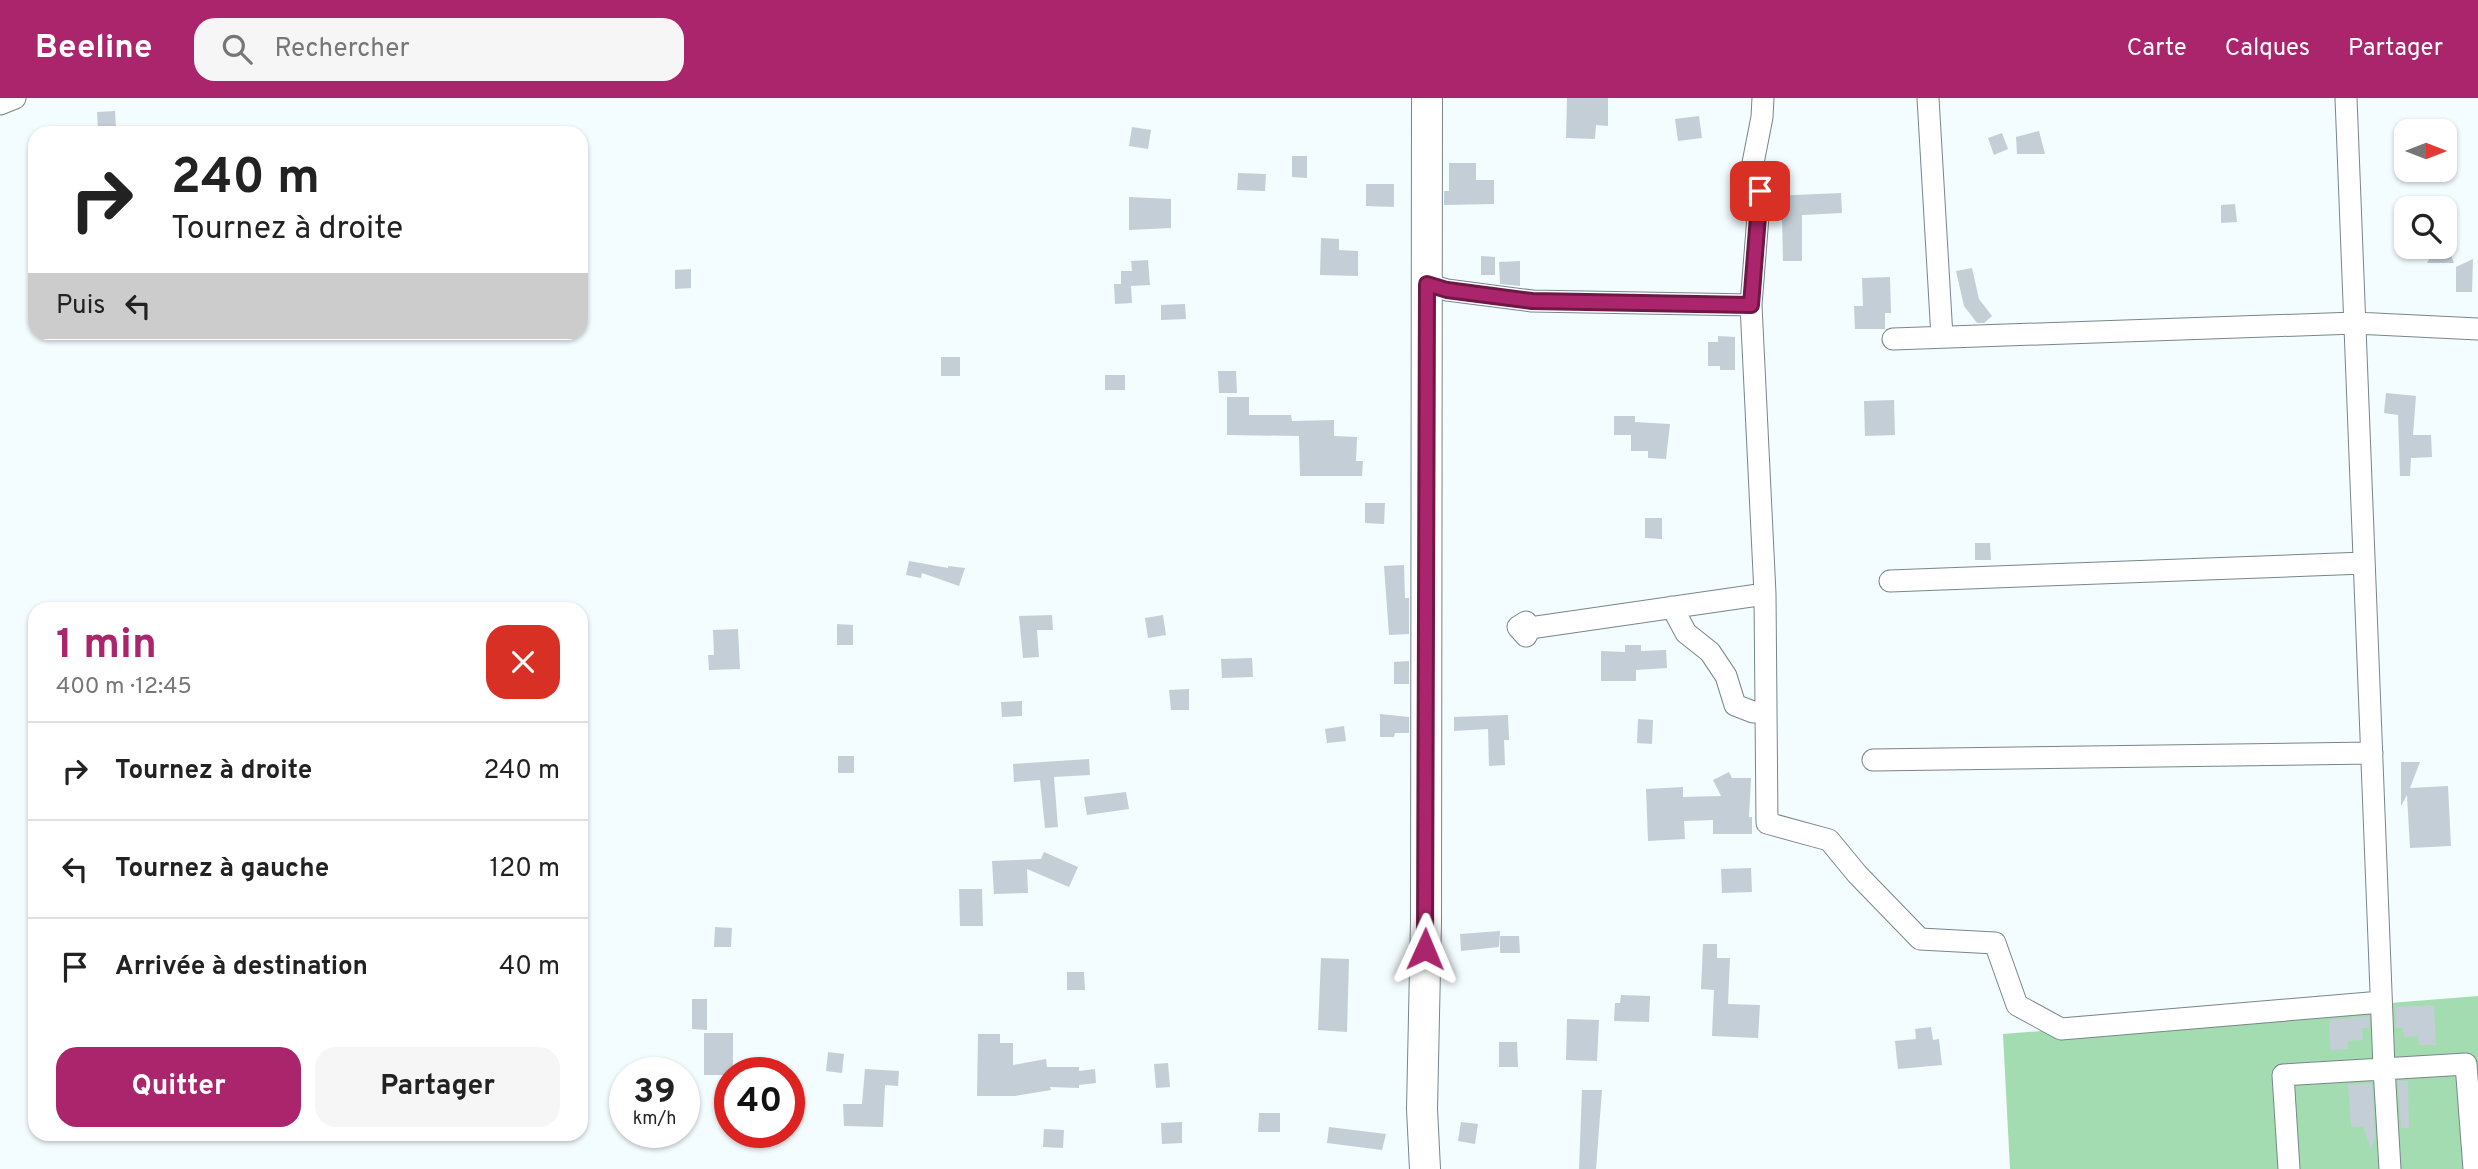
<!DOCTYPE html>
<html lang="fr">
<head>
<meta charset="utf-8">
<style>
  body { margin:0; font-family:Overpass,sans-serif; background:#f6f6f6; color:#222; height:100vh; display:flex; flex-direction:column; font-size:26px; white-space:nowrap }
  * { box-sizing:border-box; margin:0 }
  p { font-size:23px; color:#767676 }
  .icon { flex:none; width:38px; height:38px; fill:none; stroke:currentColor; stroke-width:2; stroke-linecap:round; stroke-linejoin:round }
  .map { position:relative; flex:1; overflow:hidden }
  .sheet { position:absolute; left:28px; top:504px; width:560px; height:539px; display:flex; flex-direction:column; background:#fff; border-radius:21px; box-shadow:0 2px 5px #0004 }
  .sheet>* { flex:none }
  .guide { position:absolute; left:28px; top:28px; width:560px; height:214px; border-radius:21px; box-shadow:0 2px 5px #0004; background:#fff; color:#222; overflow:hidden }
  .needle { width:46px; rotate:90deg }
  .controls { position:absolute; left:2394px; top:21px; display:grid; gap:14px }
  .controls a { display:grid; place-items:center; width:63px; height:63px; border-radius:14px; background:#fff; box-shadow:0 2px 5px #0004; font-size:35px }
  .speed { position:absolute; left:609px; top:959px; display:flex; gap:14px; font-size:35px; font-weight:700; text-align:center }
  .speed>* { display:grid; place-content:center; width:91px; height:91px; border-radius:50%; background:#fff; box-shadow:0 2px 5px #0004; line-height:1 }
  .speed small { font-size:18px; font-weight:400 }
  .speed .limit { border:10px solid #d22; background:#fff; color:#111 }
  .pin { position:absolute; display:grid; place-items:center; width:60px; height:60px; color:#fff; margin:-30px; border-radius:14px; box-shadow:0 4px 10px #0006 }
  .me { position:absolute; width:77px; margin:-38px; rotate:1deg; stroke-linejoin:round; filter:drop-shadow(0 0 5px #0008) }
  .turn { display:flex; align-items:center; gap:24px; height:147px; padding:0 28px; font-size:32px }
  .turn .icon { width:91px; height:91px; stroke-width:2.5 }
  .turn b { display:block; font-size:49px; line-height:60px }
  .then { display:flex; align-items:center; height:66px; padding:0 28px; background:#0003; gap:14px; font-size:26px }
  .round { display:grid; place-items:center; flex:none; width:74px; height:74px; border-radius:21px; background:#f6f6f6 }
  .summary { display:flex; align-items:center; justify-content:space-between; height:119px; padding:0 28px }
  h1 { font-size:42px; font-weight:700; line-height:52px; color:#ab256c }
  .primary-button { display:flex; gap:14px; margin-top:auto; padding:14px 28px }
  .primary-button a { flex:1; height:80px; border-radius:21px; background:#ab256c; color:#fff; font-size:28px; font-weight:700; line-height:80px; text-align:center }
  .primary-button a+a { background:#f6f6f6; color:#222 }
  ul { padding:0; list-style:none }
  li { display:flex; align-items:center; gap:21px; height:98px; padding:0 28px; border-top:2px solid #e0e0e0 }
  li div { flex:1 }
  li b { display:block; font-size:26px }
  li em { font-style:normal }
  header { display:flex; align-items:center; gap:42px; box-sizing:border-box; height:98px; padding:0 35px; background:#ab256c; color:#fff }
  header strong { font-size:33px }
  nav { display:flex; gap:38px; margin-inline-start:auto; font-size:24px }
  .search { width:490px; height:63px; background:#f6f6f6; display:flex; align-items:center; gap:18px; box-sizing:border-box; padding:0 24px; border-radius:21px; color:#767676; font-size:26px }
  .map>svg:first-child { display:block }
  .green { fill:#a3dcb1 }
  .building { fill:#c3ced7 }
  .lines { fill:none; stroke-linecap:round; stroke-linejoin:round }
  .street-casing { stroke:#788689; stroke-width:23 }
  .secondary-casing { stroke:#788689; stroke-width:32 }
  .street { stroke:#fff; stroke-width:21 }
  .secondary { stroke:#fff; stroke-width:30 }
  .route-casing { stroke:#6f1846; stroke-width:18 }
  .route { stroke:#ab256c; stroke-width:12 }
</style>
</head>
<body>
<header>
<strong>Beeline</strong>
<div class="search"><svg class="icon" aria-label="search" viewBox="0 0 24 24"><circle cx="10" cy="10" r="6"/><path d="M15 15l6 6"/></svg>Rechercher</div>
<nav><a>Carte</a><a>Calques</a><a>Partager</a></nav>
</header>
<div class="map">
<svg width="2478" height="1071" viewBox="0 0 2478 1071">
  <rect width="100%" height="100%" fill="#f3fcfe"/>
  <!-- green -->
  <path class="green" d="M2478 898V1071H2010L2003 936Z"/>
  <!-- building -->
  <path class="building" d="M1567 0H1608V28L1596 27 1595 41 1566 40Z
    M115 13 116 30 98 31 97 14Z
    M1699 18 1702 40 1678 43 1675 21Z
    M1132 29 1151 32 1148 51 1129 48Z
    M2039 33 2045 56H2017L2016 39Z
    M2002 35 2008 51 1994 57 1988 40Z
    M1292 58H1307V80L1292 79Z
    M1449 65H1476V82H1494V106L1444 107V93H1449Z
    M1238 75 1266 76 1265 93 1237 92Z
    M1366 86H1394V109L1366 108Z
    M1841 95 1842 115 1802 117V163H1783L1782 117 1772 118 1773 98Z
    M1129 99 1171 101V130L1129 132Z
    M2235 106 2237 124 2221 125V107Z
    M1321 140 1339 141V152L1358 153V178L1320 177Z
    M2435 149H2448L2454 165H2427Z
    M1481 158 1495 159V177H1481Z
    M2473 161 2472 194H2456V169Z
    M1148 162 1150 187 1131 188 1132 205 1115 206 1114 186H1121V173H1132L1131 163Z
    M1520 163V188L1500 186 1499 164Z
    M1972 170 1979 201 1992 218 1984 225H1977L1964 208 1956 173Z
    M691 171V190L675 191V172Z
    M1890 179 1891 215H1885V231H1855L1854 208H1863L1862 180Z
    M1185 206 1186 221 1161 222V207Z
    M1718 238 1735 239V272H1720V268H1708V244H1718Z
    M941 259H960V278H941Z
    M1218 273H1236L1237 295H1219Z
    M1105 277H1125V292H1105Z
    M2386 295 2416 298 2413 337H2431L2432 359 2411 360 2410 378H2400L2398 317 2384 315Z
    M1227 299H1249V317H1291L1292 323 1334 322V338L1357 339 1356 363H1363L1362 378H1300L1299 338 1227 337Z
    M1894 302 1895 337 1865 338 1864 303Z
    M1614 318H1635V324L1670 326 1666 361 1648 360V353H1631V337H1614Z
    M1365 405H1385L1384 426 1365 425Z
    M1645 420H1662V441L1645 440Z
    M1975 445H1990L1991 462H1975Z
    M909 463 948 470V468L965 470 959 488 922 475 921 480 906 477Z
    M1404 467 1405 500H1409V536L1389 537 1384 468Z
    M1052 517 1053 532H1037L1039 559 1023 560 1019 518Z
    M1163 517 1166 537 1148 540 1145 520Z
    M837 526 853 527V547H837Z
    M738 531 740 571 709 572 708 557H714L713 532Z
    M1625 547H1641V553L1666 552 1667 570 1636 572V583H1601V553L1625 554Z
    M1252 560 1253 579 1222 580 1221 561Z
    M1409 563V586H1394V564Z
    M1189 591V612H1171L1169 592Z
    M1022 603V618L1002 619 1001 604Z
    M1380 616 1409 619V635H1395L1394 639H1380Z
    M1508 617 1509 642H1504L1505 667 1489 668 1488 631 1454 633V619Z
    M1638 621 1653 622 1652 646 1637 645Z
    M1344 628 1346 643 1327 645 1325 631Z
    M838 658H854V675H838Z
    M1089 661 1090 677 1054 679 1058 729 1045 730 1040 682 1014 684 1013 666Z
    M2401 664H2420L2410 690 2448 688 2451 748 2410 750 2407 697 2401 708Z
    M1729 674 1732 680H1751L1749 719H1752V736H1713V722L1684 723 1685 741 1648 743 1646 691 1683 689V699L1721 698 1713 682Z
    M1126 694 1129 711 1087 717 1084 699Z
    M1044 754 1078 769 1069 789 1027 771 1028 795 994 796 992 763 1041 761Z
    M1751 770 1752 794 1722 795 1721 771Z
    M959 791H982L983 828H960Z
    M715 829 732 830 731 849H714Z
    M1500 833 1499 849 1461 853 1460 836Z
    M1500 838H1519L1520 855H1500Z
    M1703 846H1717V860H1730L1728 906 1760 907 1758 940 1712 938 1714 892 1701 891Z
    M1321 860 1349 861 1347 934 1318 932Z
    M1067 874H1084L1085 892H1067Z
    M1621 897 1650 898 1649 924 1614 923 1615 905H1620Z
    M692 901H707V932L692 931Z
    M2434 907 2436 947H2419L2418 938 2404 939 2403 930H2396L2395 909Z
    M2369 918V930H2362L2363 942 2348 943V951L2330 952 2329 922Z
    M1567 921 1599 922 1597 963 1566 962Z
    M1931 929 1933 942 1939 941 1942 967 1898 971 1895 943 1916 941 1915 931Z
    M704 935H733V975H730V977H704Z
    M978 936H1000V945H1013V967L1046 961 1047 969H1079V973L1095 971 1096 985 1079 987V990L1050 989 1051 992 1015 998H977Z
    M1499 944H1517L1518 969H1499Z
    M828 954 844 956 842 975 826 973Z
    M1168 965 1170 989 1156 990 1154 966Z
    M865 971 899 973 898 988 885 987 883 1029 844 1028 843 1006H862Z
    M2398 983H2408L2409 1030H2401Z
    M2372 985 2375 1039 2371 1052 2363 1028 2351 1029 2348 987Z
    M1582 992H1602L1596 1071H1579Z
    M1259 1015H1280V1034H1258Z
    M1182 1024V1045L1162 1046 1161 1025Z
    M1461 1024 1478 1026 1475 1046 1458 1043Z
    M1329 1029 1386 1036 1382 1052 1327 1045Z
    M1044 1031 1064 1032 1063 1050 1043 1049Z"/>
  <g class="lines">
    <defs>
      <path id="street" d="M1763 0 1762 19 1753 65 1760 93 1751 207 1765 496 1767 725 1829 742 1857 776 1920 841 1995 845 2017 907 2061 931 2381 904
        M1928 0 1942 239
        M2346 0 2384 970 2390 1071
        M0 6 15 0
        M1427 186 1447 192 1532 203 1751 207
        M1893 241 2355 225 2478 231
        M1890 483 2364 465
        M1672 509 1686 535 1710 554 1726 578 1735 607 1753 614H1766
        M1530 530 1526 538 1518 529 1526 524 1530 530 1765 496
        M1873 662 2372 655
        M2289 1071 2283 977 2466 966 2474 1071"/>
      <path id="secondary" d="M1425 1071 1422 1011 1426 824 1427 0"/>
    </defs>
    <!-- street casing -->
    <use href="#street" class="street-casing"/>
    <!-- secondary casing -->
    <use href="#secondary" class="secondary-casing"/>
    <!-- street -->
    <use href="#street" class="street"/>
    <!-- secondary -->
    <use href="#secondary" class="secondary"/>
  </g>
  <g class="lines">
    <defs>
      <path id="route" d="M1425 851 1427 186 1447 192 1532 203 1751 207 1760 93"/>
    </defs>
    <!-- route casing -->
    <use href="#route" class="route-casing"/>
    <!-- route -->
    <use href="#route" class="route"/>
  </g>
</svg>
<div class="controls">
<a><svg class="needle" viewBox="-14 -14 28 28"><path d="M0-13l5 13h-10z" fill="#e53935"/><path d="M0 13l5-13h-10z" fill="#767676"/></svg></a>
<a><svg class="icon" aria-label="search" viewBox="0 0 24 24"><circle cx="10" cy="10" r="6"/><path d="M15 15l6 6"/></svg></a>
</div>
<div class="speed"><div>39<small>km/h</small></div><div class="limit">40</div></div>
<div class="pin" style="left:1760px;top:93px;background:#d93025"><svg class="icon" aria-label="arrive" viewBox="0 0 24 24"><path d="M6 21V4h12l-3 4 3 4H6"/></svg></div>
<svg class="me" style="left:1425px;top:851px" viewBox="-20 -20 40 40"><path d="M0-17L14 15 0 8-14 15z" fill="#ab256c" stroke="#fff" stroke-width="4"/></svg>
<div class="guide">
<div class="turn"><svg class="icon" aria-label="right" viewBox="0 0 24 24"><path d="M7 20v-9h11M14 6l5 5-5 5"/></svg><div><b>240 m</b>Tournez à droite</div></div>
<div class="then">Puis<svg class="icon" aria-label="left" viewBox="0 0 24 24"><path d="M17 20v-9H6M10 6l-5 5 5 5"/></svg></div>
</div>
<section class="sheet">
<div class="summary"><div><h1>1 min</h1><p>400 m · 12:45</p></div><a class="round" style="background:#d93025;color:#fff"><svg class="icon" aria-label="close" viewBox="0 0 24 24"><path d="M6 6l12 12M18 6L6 18"/></svg></a></div>
<ul>
<li><svg class="icon" aria-label="right" viewBox="0 0 24 24"><path d="M7 20v-9h11M14 6l5 5-5 5"/></svg><div><b>Tournez à droite</b></div><em>240 m</em></li>
<li><svg class="icon" aria-label="left" viewBox="0 0 24 24"><path d="M17 20v-9H6M10 6l-5 5 5 5"/></svg><div><b>Tournez à gauche</b></div><em>120 m</em></li>
<li><svg class="icon" aria-label="arrive" viewBox="0 0 24 24"><path d="M6 21V4h12l-3 4 3 4H6"/></svg><div><b>Arrivée à destination</b></div><em>40 m</em></li>
</ul>
<div class="primary-button"><a>Quitter</a><a>Partager</a></div>
</section>
</div>
</body>
</html>
